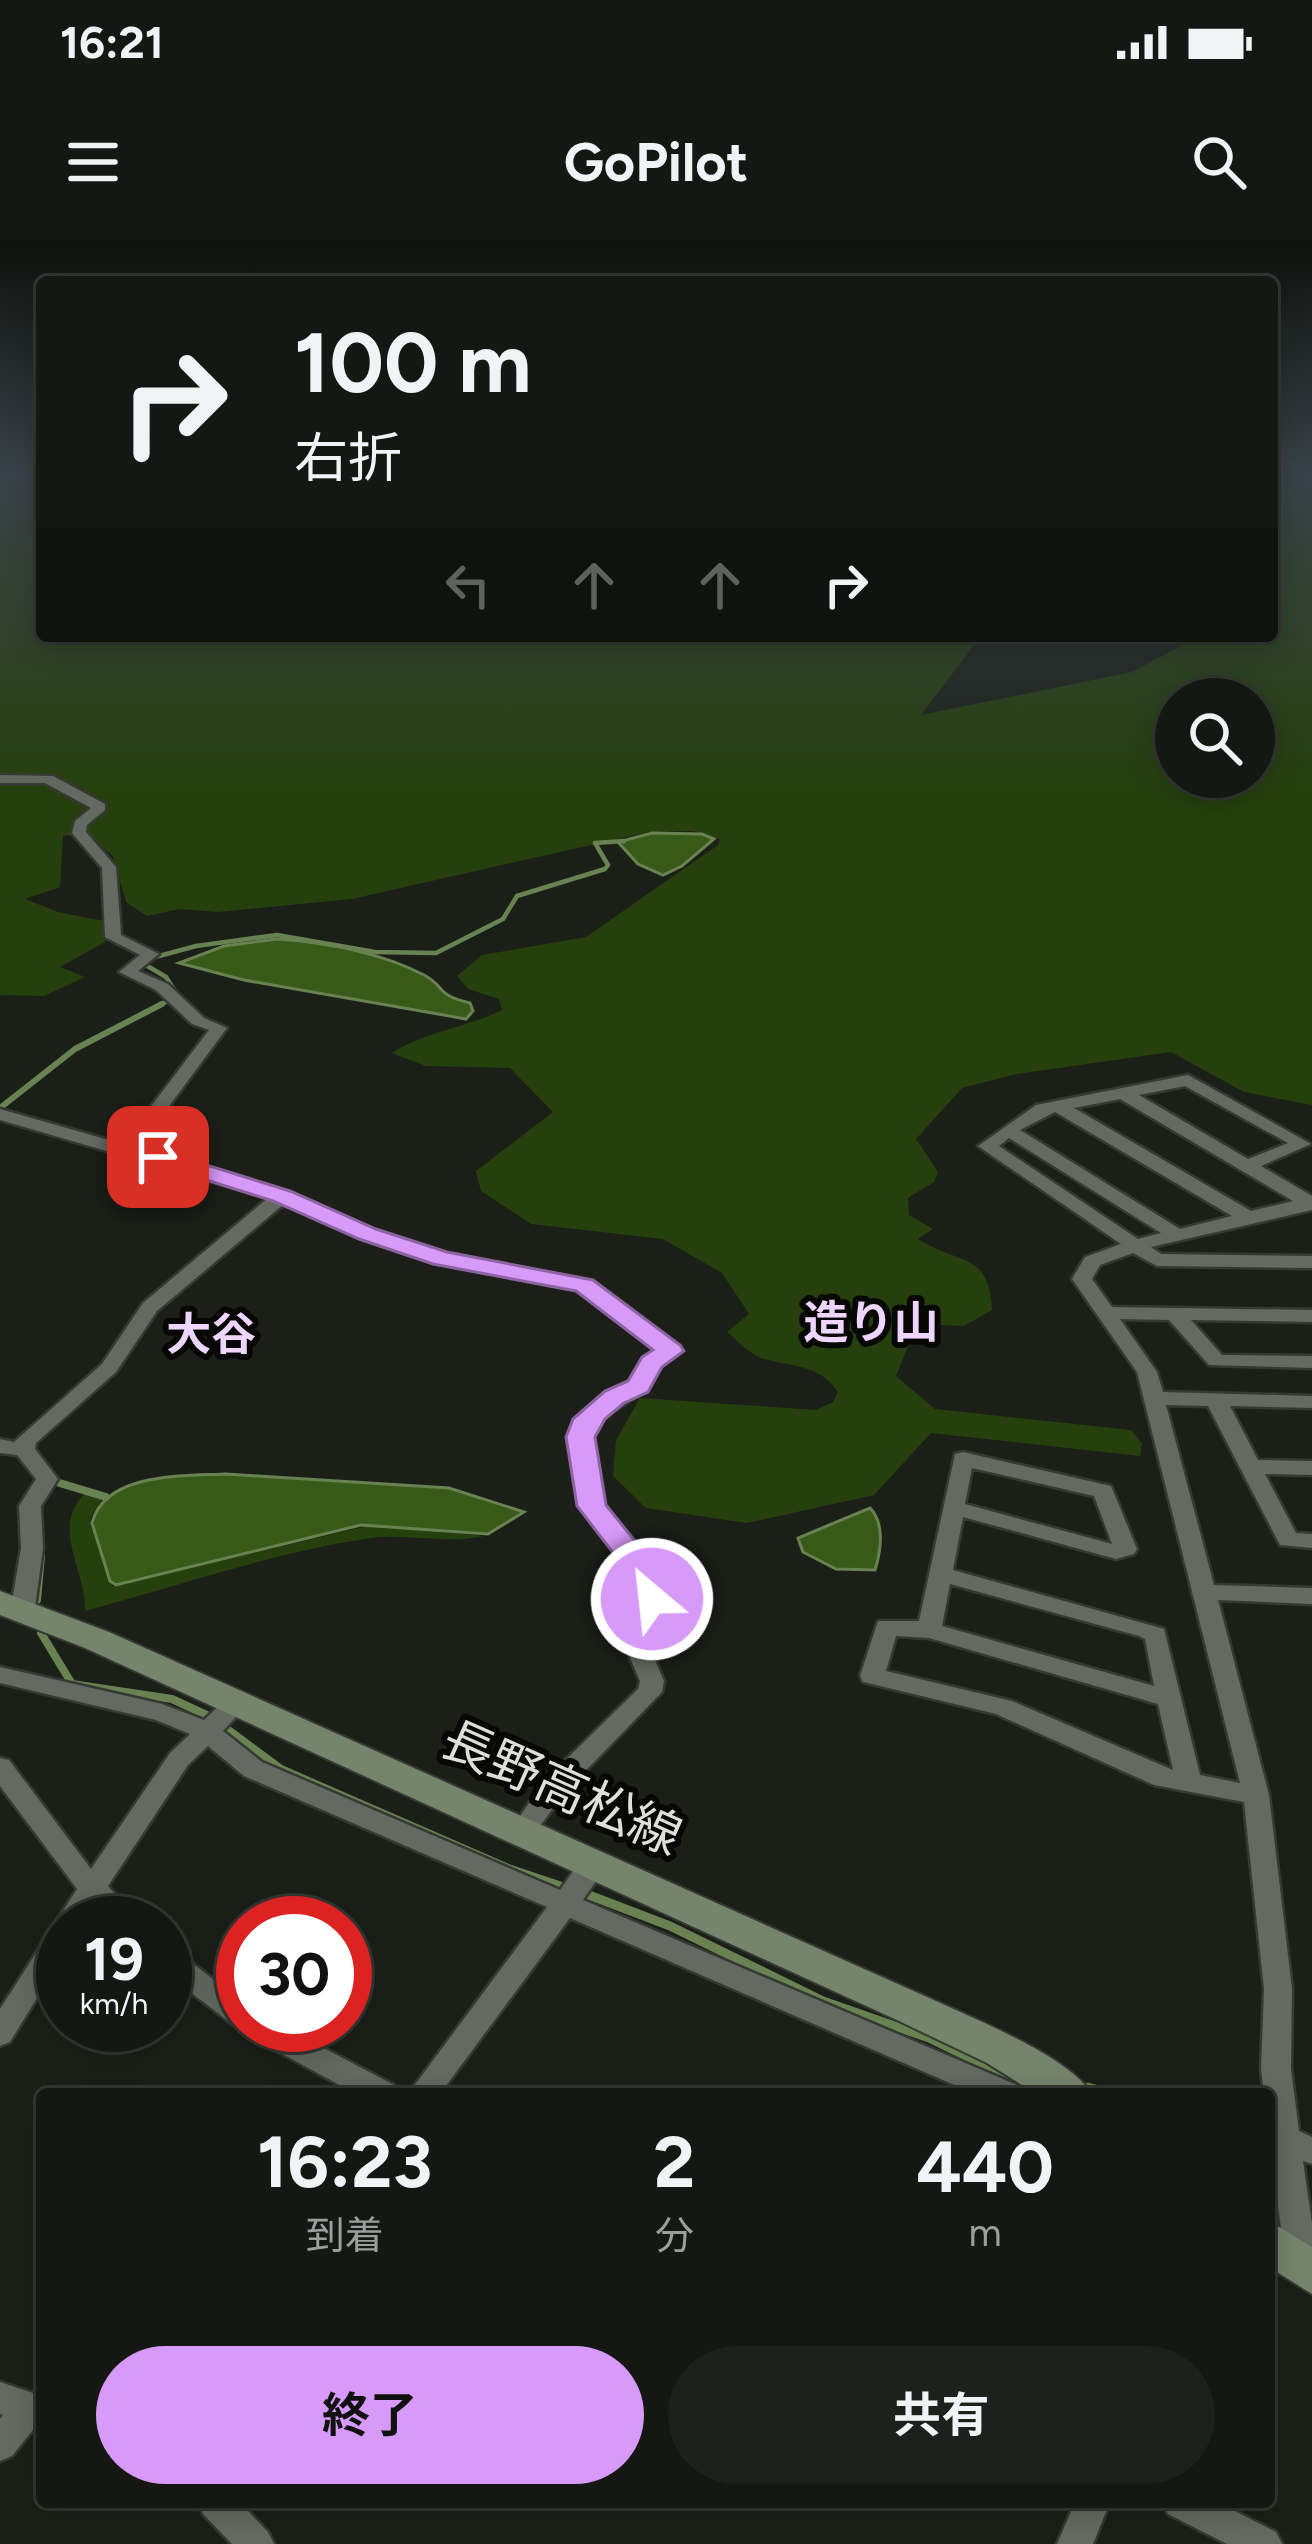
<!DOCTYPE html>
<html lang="ja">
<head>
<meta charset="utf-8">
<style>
  body { margin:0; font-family:Figtree,"Noto Sans JP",sans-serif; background:#1d201b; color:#f1f3f6; height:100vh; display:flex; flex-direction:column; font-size:45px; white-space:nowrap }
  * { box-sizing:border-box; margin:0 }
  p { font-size:39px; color:#9d9f9f }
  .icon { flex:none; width:66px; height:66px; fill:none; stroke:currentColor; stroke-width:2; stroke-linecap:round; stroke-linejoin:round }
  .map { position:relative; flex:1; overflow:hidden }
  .details { position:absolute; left:36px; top:1848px; width:1239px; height:420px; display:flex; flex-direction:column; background:#141712; border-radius:12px; box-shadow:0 6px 30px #0003,0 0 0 3px #333632 }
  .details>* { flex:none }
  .guide { position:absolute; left:36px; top:36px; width:1242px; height:366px; border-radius:12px; box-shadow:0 6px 30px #0003,0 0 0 3px #333632; background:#141712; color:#f1f3f6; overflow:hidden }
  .controls { position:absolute; left:1155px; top:438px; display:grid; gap:24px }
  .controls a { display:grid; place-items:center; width:120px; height:120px; border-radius:50%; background:#141712; box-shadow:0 6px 30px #0003,0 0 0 3px #333632; font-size:60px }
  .speed { position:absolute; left:36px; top:1656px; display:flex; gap:24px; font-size:60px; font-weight:700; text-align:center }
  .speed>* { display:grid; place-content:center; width:156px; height:156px; border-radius:50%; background:#141712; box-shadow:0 6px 30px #0003,0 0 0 3px #333632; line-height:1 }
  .speed small { font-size:30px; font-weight:400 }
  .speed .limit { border:18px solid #d22; background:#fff; color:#111 }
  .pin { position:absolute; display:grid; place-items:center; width:102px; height:102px; color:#fff; margin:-51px; border-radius:24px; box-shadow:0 6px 18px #0006 }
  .me { position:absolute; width:132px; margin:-66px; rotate:332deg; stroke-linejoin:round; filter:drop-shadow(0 0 9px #0008) }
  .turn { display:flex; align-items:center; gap:42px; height:252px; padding:0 60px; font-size:54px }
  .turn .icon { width:156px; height:156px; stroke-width:2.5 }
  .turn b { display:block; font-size:84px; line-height:102px }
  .lanes { display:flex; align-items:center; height:114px; padding:0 60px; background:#0003; justify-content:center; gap:60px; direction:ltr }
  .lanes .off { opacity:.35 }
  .eta { display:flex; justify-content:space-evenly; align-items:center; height:204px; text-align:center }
  .eta b { font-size:72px; font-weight:700; line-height:84px }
  .cta { display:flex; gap:24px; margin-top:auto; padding:24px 60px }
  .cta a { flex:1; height:138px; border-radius:72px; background:#d89af8; color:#111; font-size:48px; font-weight:700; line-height:138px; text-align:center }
  .cta a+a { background:#1d201b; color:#f1f3f6 }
  .status { display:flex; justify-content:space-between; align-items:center; height:84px; padding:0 60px; background:#141712; direction:ltr }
  .status svg { height:33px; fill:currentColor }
  header { display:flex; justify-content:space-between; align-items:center; height:156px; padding:0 60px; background:#141712; font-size:54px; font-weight:700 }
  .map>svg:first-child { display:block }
  .green { fill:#25400c; fill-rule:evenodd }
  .water { fill:#375a18; stroke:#688252; stroke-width:3 }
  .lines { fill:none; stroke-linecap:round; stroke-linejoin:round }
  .stream-far3 { stroke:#688252; stroke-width:4.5 }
  .stream-far2 { stroke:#688252; stroke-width:6 }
  .stream-far1 { stroke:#688252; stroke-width:8 }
  .stream { stroke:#688252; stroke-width:9 }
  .minor-casing { stroke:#353833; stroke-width:5 }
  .secondary-casing { stroke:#353833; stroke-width:4 }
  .minor { fill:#646a61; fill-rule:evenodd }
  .secondary { fill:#75856b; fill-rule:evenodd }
  .route { fill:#d89af8; stroke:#8c64a1; stroke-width:3 }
  .labels { text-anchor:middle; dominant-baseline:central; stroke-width:12; stroke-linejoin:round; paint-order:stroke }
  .neighbourhood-label { font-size:45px; font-weight:bold; fill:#eed5fd; stroke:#070806 }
  .near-street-label { font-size:51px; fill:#dcdfda; stroke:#070806 }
</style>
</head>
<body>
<div class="status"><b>16:21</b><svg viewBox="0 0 49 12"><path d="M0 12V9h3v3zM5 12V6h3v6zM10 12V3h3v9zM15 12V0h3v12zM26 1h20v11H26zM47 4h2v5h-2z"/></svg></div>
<header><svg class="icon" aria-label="menu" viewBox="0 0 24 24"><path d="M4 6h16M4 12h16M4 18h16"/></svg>GoPilot<svg class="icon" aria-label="search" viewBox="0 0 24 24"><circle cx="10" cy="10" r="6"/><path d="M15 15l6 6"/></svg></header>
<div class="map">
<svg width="1312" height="2304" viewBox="0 0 1312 2304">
  <rect width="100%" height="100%" fill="#1b1f18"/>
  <!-- green -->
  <path class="green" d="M0 237H42V396H981L921 475 1132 432 1199 396H1272V347L1278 343 1272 340V244H1312V865L1244 852 1171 812 1017 834 962 848 916 899 938 932 934 942 908 958 909 975 933 989 918 999C961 1026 989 1011 992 1070L964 1086 917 1084 896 1136 935 1169 1131 1190 1142 1203 1140 1216 931 1193 874 1255 747 1283 646 1268 613 1236 616 1200 640 1158 816 1170 833 1162 838 1152C818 1122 789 1128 759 1117 747 1112 737 1100 727 1092L749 1074 722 1033 663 999 531 984 481 951 476 931 553 872 510 828 426 826 392 813C426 791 466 788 502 770L499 759 468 749 457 736 482 715 586 697 718 605 720 599 693 591 649 592 352 659 218 672 179 669 147 676 126 662 113 616 85 593 63 596 60 647 25 659 58 672 104 681 105 702 60 727 85 737 44 756 0 755ZM1176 459H1254V537H1176Z
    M85 1253 103 1258 90 1278 112 1346 372 1285 484 1296C444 1305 404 1292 364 1299 269 1314 178 1346 85 1371 86 1328 50 1289 85 1253Z"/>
  <!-- water -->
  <path class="water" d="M652 593 702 594 714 599 682 626 663 635 638 624 618 602Z
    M277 699C325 702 382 713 424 735 447 747 433 754 470 763L473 771 466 779 455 777 244 740 179 723 224 706Z
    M226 1234 449 1248 524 1272 488 1294 361 1285 116 1345 110 1341 92 1283C105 1232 184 1236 226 1234Z
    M870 1268C885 1283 881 1311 875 1330L836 1329 803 1312 798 1298Z"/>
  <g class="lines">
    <!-- stream-far3 -->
    <path class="stream-far3" d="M156 767 178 756 166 737 144 724 148 719 196 706 277 695 375 712 436 713 503 679 517 656 605 629 608 625 595 603 624 601"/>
    <!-- stream-far2 -->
    <path class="stream-far2" d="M0 868 75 809 162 764"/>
    <!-- stream-far1 -->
    <path class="stream-far1" d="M53 1241 106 1257
      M37 1360 41 1316
      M41 1393 72 1444 172 1459 213 1478
      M223 1486 281 1529 508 1628 568 1648
      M580 1652 589 1655"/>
    <!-- stream -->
    <path class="stream" d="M581 1652 670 1686 823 1761 929 1798 1019 1842
      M1088 1847 1113 1854
      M1269 1979 1285 1992"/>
    <defs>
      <path id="minor" d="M0 535 53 536 105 564V570L87 585 86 592 116 627 121 695 159 714 138 731 168 744 204 778 227 788 161 877 160 883 176 903 166 917 289 952 374 990 446 1014 591 1041 680 1111 660 1127 646 1150 603 1178 593 1187 592 1197 603 1265 645 1318 647 1341 668 1366 654 1418 664 1441 662 1452 564 1553 530 1600 521 1603 512 1600 508 1593 546 1539 638 1449 640 1441 630 1418 644 1367 623 1343 622 1319 581 1266 570 1197 575 1180 587 1168 631 1142 645 1119 657 1111 578 1050 435 1023 360 998 284 964 157 1071 116 1132 36 1203 35 1209 58 1239 41 1266 43 1308 35 1368 31 1374H15L11 1368 21 1308 19 1266 36 1239 17 1215 0 1213V1199L14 1202 102 1124 143 1063 268 958 0 880V869L151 912 158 903 142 884 143 877 209 790 192 784 156 750 119 732 140 715 105 697 102 628 72 593 75 581 91 568 45 543H0Z
        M1188 835 1311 904 1261 926 1312 956V970L1151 1007 1161 1014 1312 1016V1028L1157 1026 1133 1013 1100 1025 1092 1039 1112 1067 1312 1070V1082L1191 1080 1222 1115 1312 1116V1128L1209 1125 1169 1080 1120 1079 1157 1132 1163 1152 1312 1156V1168L1230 1166 1258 1220 1312 1221V1235L1265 1234 1296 1293 1312 1294V1308L1280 1305 1208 1166 1166 1165 1214 1345 1312 1348V1364L1218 1360 1269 1555 1292 1749 1291 1829 1299 1891 1312 1897V1924L1303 1921 1312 1983V2037L1302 2040 1291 2036 1286 2026 1269 1898V1854H1264L1261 1829 1264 1749 1244 1562 1154 1545 996 1474 872 1444 863 1442 860 1436 878 1381H919L955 1214 963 1212 1111 1246 1137 1309 1134 1314 1116 1319 963 1277 953 1330 1164 1389 1200 1535 1240 1543 1137 1132 1072 1039 1085 1017 1121 1004 978 906 1036 865ZM1185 846 1288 903 1248 919 1139 855ZM1120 859 1293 961 1251 971 1074 868ZM1055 872 1232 976 1180 989 1020 890ZM1009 898 1161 993 1138 999 999 906ZM972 1228 1094 1256 1112 1304 965 1264ZM950 1344 1139 1396 1145 1399 1154 1446 942 1386ZM896 1396 929 1398 1158 1464 1173 1530 1012 1461 886 1431Z
        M0 1427 162 1464 204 1480 227 1458H245L248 1464 223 1491 262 1522 560 1650C572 1634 582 1611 604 1618L607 1625 583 1660 1017 1845 1021 1854H975L570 1678 440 1854H408L547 1667 244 1536 208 1506 188 1525 108 1646 141 1683H110L95 1667 84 1683H63V1716L10 1802 0 1806V1769L77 1649 0 1546V1518L9 1520 91 1629 170 1513 190 1494 156 1480 0 1443Z
        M165 1707 175 1710 243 1762V1785H280L394 1845 398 1854H356L244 1793 165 1733Z
        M0 2142 42 2156V2186H36L12 2216 0 2221V2179L3 2175 0 2174Z
        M198 2262H239L268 2292 274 2304H232L203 2274Z
        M1075 2262H1110L1093 2304H1057Z
        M1163 2262H1217L1276 2292 1282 2304H1227L1168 2274Z"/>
      <path id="secondary" d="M0 1351 109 1392 927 1757C966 1775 1073 1818 1091 1854H1036L987 1823 899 1781 85 1408 0 1375Z
        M1269 1981 1312 2007V2054L1269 2027Z"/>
    </defs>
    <!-- minor casing -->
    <use href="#minor" class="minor-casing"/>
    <!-- secondary casing -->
    <use href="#secondary" class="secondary-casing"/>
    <!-- minor -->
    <use href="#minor" class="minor"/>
    <!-- secondary -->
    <use href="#secondary" class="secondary"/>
  </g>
  <!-- sky -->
  <linearGradient id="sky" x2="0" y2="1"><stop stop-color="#0f110d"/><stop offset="0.42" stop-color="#394248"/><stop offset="1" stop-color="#394248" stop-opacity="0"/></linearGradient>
  <rect width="1312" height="560" fill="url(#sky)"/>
  <!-- route -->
  <path class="route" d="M158 910 290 951 376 989 447 1012 593 1040 680 1105 684 1111 662 1127 648 1152 624 1163 605 1179 595 1197 606 1265 643 1311 650 1340 667 1359 663 1366H641L620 1343 618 1319 577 1266 566 1197 573 1179 605 1151 628 1141 642 1117 653 1110 576 1051 433 1024 359 999 273 961 149 922 146 917Z"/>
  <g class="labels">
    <!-- neighbourhood labels -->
    <g class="neighbourhood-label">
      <text x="871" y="1082">造り山</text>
      <text x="211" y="1094">大谷</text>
    </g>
    <!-- near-street labels -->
    <g class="near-street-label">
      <text transform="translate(562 1548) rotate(24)">長野高松線</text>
    </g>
  </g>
</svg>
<div class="controls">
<a><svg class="icon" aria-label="search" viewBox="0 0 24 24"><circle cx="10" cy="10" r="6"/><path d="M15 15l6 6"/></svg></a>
</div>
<div class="speed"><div>19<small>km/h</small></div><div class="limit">30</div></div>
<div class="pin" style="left:158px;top:917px;background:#d93025"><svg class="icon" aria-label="arrive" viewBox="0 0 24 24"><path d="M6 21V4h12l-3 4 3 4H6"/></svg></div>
<svg class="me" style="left:652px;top:1359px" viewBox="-20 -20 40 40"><circle r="17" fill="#d89af8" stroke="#fff" stroke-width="3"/><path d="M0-11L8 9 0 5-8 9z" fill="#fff"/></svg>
<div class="guide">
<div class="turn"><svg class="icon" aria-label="right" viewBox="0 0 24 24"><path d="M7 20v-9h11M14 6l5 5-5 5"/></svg><div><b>100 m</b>右折</div></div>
<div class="lanes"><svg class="icon off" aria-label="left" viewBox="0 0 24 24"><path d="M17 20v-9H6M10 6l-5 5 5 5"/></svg><svg class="icon off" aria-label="ahead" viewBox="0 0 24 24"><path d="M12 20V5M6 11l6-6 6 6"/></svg><svg class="icon off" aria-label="ahead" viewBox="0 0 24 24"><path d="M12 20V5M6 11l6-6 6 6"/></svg><svg class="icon" aria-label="right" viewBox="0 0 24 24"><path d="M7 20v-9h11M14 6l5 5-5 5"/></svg></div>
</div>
<section class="details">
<div class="eta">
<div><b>16:23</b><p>到着</p></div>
<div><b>2</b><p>分</p></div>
<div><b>440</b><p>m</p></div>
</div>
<div class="cta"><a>終了</a><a>共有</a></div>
</section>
</div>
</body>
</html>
